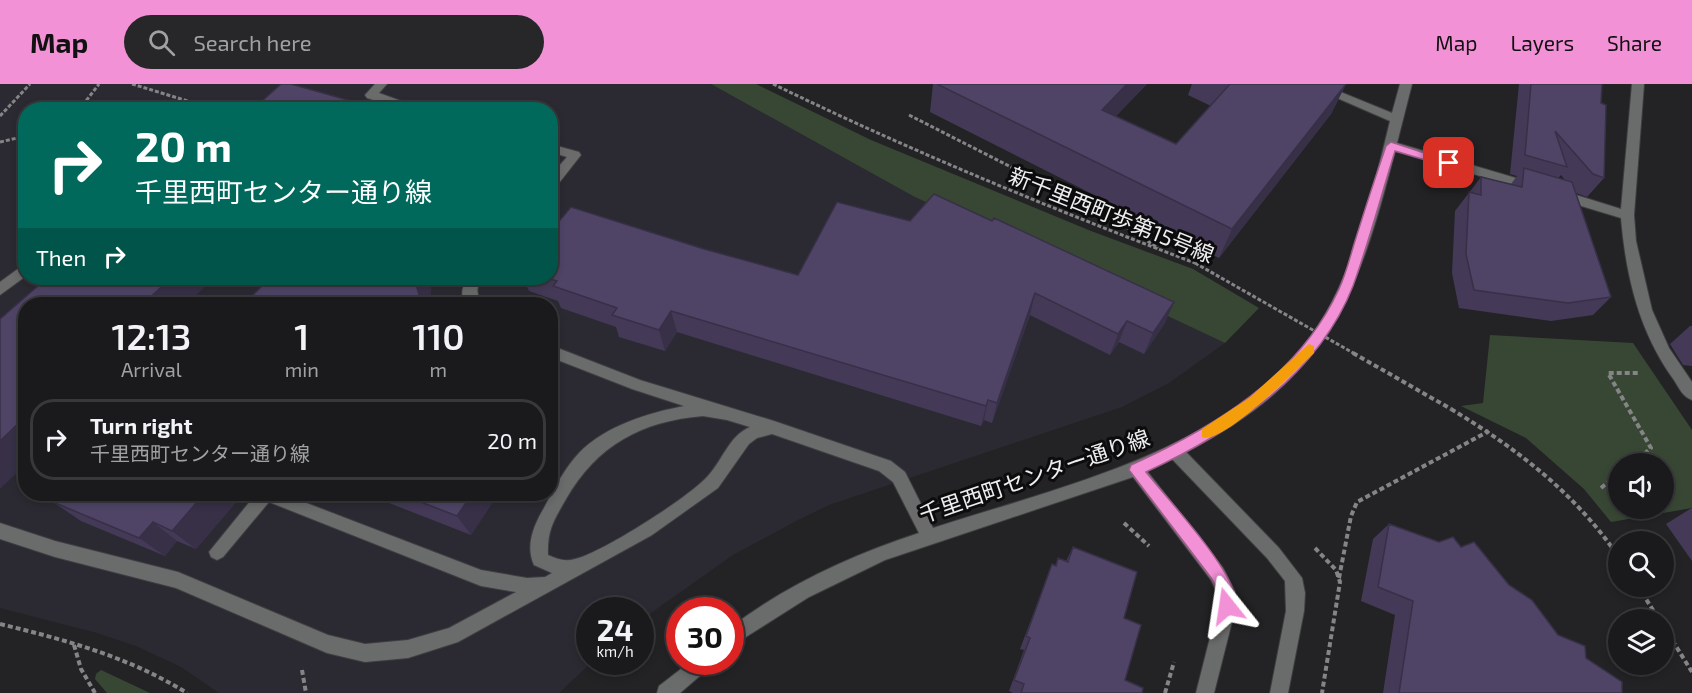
<!DOCTYPE html>
<html lang="en">
<head>
<meta charset="utf-8">
<style>
  body { margin:0; font-family:"Exo 2","Noto Sans JP",sans-serif; background:#272729; color:#f1f3f6; height:100vh; display:flex; flex-direction:column; font-size:22px; white-space:nowrap }
  * { box-sizing:border-box; margin:0 }
  p { font-size:20px; color:#9fa1a3 }
  .icon { flex:none; width:33px; height:33px; fill:none; stroke:currentColor; stroke-width:2; stroke-linecap:round; stroke-linejoin:round }
  .map { position:relative; flex:1; overflow:hidden }
  .sheet { position:absolute; left:18px; top:213px; width:540px; height:204px; display:flex; flex-direction:column; background:#1a1a1c; border-radius:24px; box-shadow:0 3px 9px #0003,0 0 0 2px #38383b }
  .sheet>* { flex:none }
  .hud { position:absolute; left:18px; top:18px; width:540px; height:183px; border-radius:24px; box-shadow:0 3px 9px #0003,0 0 0 2px #38383b; background:#00695c; color:#fff; overflow:hidden }
  .tools { position:absolute; left:1608px; top:369px; display:grid; gap:12px }
  .tools a { display:grid; place-items:center; width:66px; height:66px; border-radius:50%; background:#1a1a1c; box-shadow:0 3px 9px #0003,0 0 0 2px #38383b; font-size:30px }
  .speed { position:absolute; left:576px; top:513px; display:flex; gap:12px; font-size:30px; font-weight:700; text-align:center }
  .speed>* { display:grid; place-content:center; width:78px; height:78px; border-radius:50%; background:#1a1a1c; box-shadow:0 3px 9px #0003,0 0 0 2px #38383b; line-height:1 }
  .speed small { font-size:15px; font-weight:400 }
  .speed .limit { border:9px solid #d22; background:#fff; color:#111 }
  .pin { position:absolute; display:grid; place-items:center; width:51px; height:51px; color:#fff; margin:-26px; border-radius:12px; box-shadow:0 3px 9px #0006 }
  .me { position:absolute; width:66px; margin:-33px; rotate:345deg; stroke-linejoin:round; filter:drop-shadow(0 0 4px #0008) }
  .turn { display:flex; align-items:center; gap:21px; height:126px; padding:0 18px; font-size:27px }
  .turn .icon { width:78px; height:78px; stroke-width:2.5 }
  .turn b { display:block; font-size:42px; line-height:51px }
  .then { display:flex; align-items:center; height:57px; padding:0 18px; background:#0003; gap:12px; font-size:22px }
  .eta { display:flex; justify-content:space-evenly; align-items:center; height:102px; text-align:center }
  .eta b { font-size:36px; font-weight:600; line-height:42px }
  ul { padding:0; list-style:none }
  li { display:flex; align-items:center; gap:18px; height:81px; margin:0 12px 9px; padding:0 6px; border:3px solid #38383b; border-radius:24px }
  li div { flex:1 }
  li b { display:block; font-size:22px }
  li em { font-style:normal }
  header { display:flex; align-items:center; gap:36px; box-sizing:border-box; height:84px; padding:0 30px; background:#f391d6; color:#111 }
  header strong { font-size:28px }
  nav { display:flex; gap:33px; margin-inline-start:auto; font-size:21px }
  .search { width:420px; height:54px; background:#272729; display:flex; align-items:center; gap:15px; box-sizing:border-box; padding:0 21px; border-radius:33px; color:#9fa1a3; font-size:22px }
  .map>svg:first-child { display:block }
  .built { fill:#2b2a32; fill-rule:evenodd }
  .green { fill:#384734; fill-rule:evenodd }
  .lines { fill:none; stroke-linecap:round; stroke-linejoin:round }
  .minor-casing { stroke:#3f3f41; stroke-width:2 }
  .path-far1 { stroke:#858587; stroke-width:3; stroke-dasharray:4 2; stroke-linecap:butt }
  .path { stroke:#858587; stroke-width:4; stroke-dasharray:5 3; stroke-linecap:butt }
  .minor { fill:#6a6c6c; fill-rule:evenodd }
  .path-bridge-far1 { stroke:#858587; stroke-width:3; stroke-dasharray:4 2; stroke-linecap:butt }
  .path-bridge { stroke:#858587; stroke-width:4; stroke-dasharray:5 3; stroke-linecap:butt }
  .wall { fill:#443a58; fill-rule:evenodd }
  .shaded-wall { fill:#373047 }
  .building { fill:#4f4466; stroke:#373047; stroke-width:1.5 }
  .route { fill:#f391d6; stroke:#9e5e8b; stroke-width:1.5 }
  .slow { fill:#f59e0b }
  .labels { text-anchor:middle; dominant-baseline:central; stroke-width:6; stroke-linejoin:round; paint-order:stroke }
  .street-label { font-size:22px; fill:#eeeef0; stroke:#0c0c0d }
</style>
</head>
<body>
<header>
<strong>Map</strong>
<div class="search"><svg class="icon" aria-label="search" viewBox="0 0 24 24"><circle cx="10" cy="10" r="6"/><path d="M15 15l6 6"/></svg>Search here</div>
<nav><a>Map</a><a>Layers</a><a>Share</a></nav>
</header>
<div class="map">
<svg width="1692" height="609" viewBox="0 0 1692 609">
  <rect width="100%" height="100%" fill="#232325"/>
  <!-- built -->
  <path class="built" d="M0 0H711L913 112 1225 259 1169 299 1122 323 829 421 798 436 733 471 641 536 640 526H590V578H592L559 609H219L181 583 136 562 97 549 0 524ZM26 26H550V194H26ZM26 220H550V410H26Z"/>
  <!-- green -->
  <path class="green" d="M711 0H756L871 56 1091 147 1193 185 1259 224 1225 259 913 112Z
    M1490 251 1633 259 1692 346V424L1611 438 1584 405 1526 354 1461 322 1483 319ZM1618 380H1664V424H1618Z
    M101 586 150 609H107L95 595 96 590Z"/>
  <g class="lines">
    <defs>
      <path id="minor" d="M375 0H387L379 9 426 26H405L367 14 365 11Z
        M1305 0H1321L1392 29 1400 0H1412L1397 59 1536 100 1537 103 1531 107 1395 67C1358 214 1326 296 1186 368L1279 464 1302 494 1305 509 1304 527 1288 609H1270L1286 527 1285 497 1267 474 1172 375 1147 387 1223 484 1235 508 1236 522 1214 609H1196L1218 522 1217 509 1211 496 1133 393 885 476 809 513 730 563V544C786 501 852 471 919 449L893 398 879 387 772 350 757 354 749 360 718 404 652 451 458 558 408 574 365 578 327 569 176 504 55 473 0 455V439L55 457 178 488 328 551 365 560 408 556 449 544 516 508 481 502 269 418 223 473 217 476 211 473 209 468 256 410H283L481 486 527 494 545 493 552 489 534 481C525 461 534 441 544 424 554 405 564 385 579 369 605 342 648 329 684 322L632 305 550 273V261L640 296 774 337 891 377 905 388 933 444C1071 399 1260 360 1332 218 1361 162 1375 98 1390 37ZM703 332 727 336 750 343C728 352 722 379 705 395 684 416 603 468 575 475 565 478 557 475 548 471 547 446 554 436 566 415 597 361 642 337 703 332Z
        M1632 0H1644L1634 131 1636 157 1652 226 1669 264 1692 298V316C1683 313 1679 304 1674 296 1639 248 1626 192 1621 134L1555 114 1554 111 1560 106 1621 125Z
        M550 60 579 68 581 71 555 104 550 105V92L567 73 550 68Z
        M26 179V192L0 211V198Z
        M468 194H482C475 207 477 208 482 220H467C459 211 462 203 468 194Z
        M690 578H712L709 584 680 609H657L659 602Z"/>
    </defs>
    <!-- minor casing -->
    <use href="#minor" class="minor-casing"/>
    <!-- path-far1 -->
    <path class="path-far1" d="M132 0 217 26
      M773 0C911 67 1052 125 1195 179
      M79 26 99 0
      M909 31 1119 138 1158 164
      M0 32 30 0
      M0 58 26 52"/>
    <!-- path -->
    <path class="path" d="M1451 325C1517 365 1574 408 1618 472
      M1632 380 1651 364 1608 289H1638
      M1601 404 1618 390
      M1124 439 1149 462
      M1315 464 1336 486 1340 498 1322 609
      M1339 494 1351 432 1357 418 1489 347
      M1638 502 1659 536
      M0 540C66 556 129 573 187 609
      M1664 543 1692 588
      M74 561 81 585 95 609
      M302 586 306 609
      M1165 609 1174 578"/>
    <!-- minor -->
    <use href="#minor" class="minor"/>
    <!-- path-bridge-far1 -->
    <path class="path-bridge-far1" d="M1195 179 1355 270"/>
    <!-- path-bridge -->
    <path class="path-bridge" d="M1353 269 1451 325"/>
  </g>
  <!-- wall -->
  <path class="wall" d="M933 0H1147L1116 32 1176 60 1211 22 1188 11 1192 0H1346L1331 30 1219 174 930 28Z
    M1519 0H1602L1601 19 1604 94 1587 113 1576 109 1611 213 1593 231 1551 237 1459 224 1452 189 1455 127 1481 93 1511 100 1517 92 1510 90ZM1561 91 1565 96 1558 94Z
    M910 137 1165 239 1144 270 1119 258 1110 271 1030 231 992 339 984 336 981 342 677 248 665 267 619 253 616 243 561 224 558 217 529 207 523 194H550L704 165 798 191Z
    M1690 242H1692V282L1683 281 1670 260Z
    M243 410 196 465 177 457 165 472 81 437 53 418Z
    M366 410H498L471 451Z
    M1692 424V477L1666 440 1690 425Z
    M1389 440 1439 458 1461 463 1509 501 1558 551 1586 574 1622 609H1383L1395 531 1361 517 1373 455Z
    M1073 463 1124 534 1125 596 1142 609H1013L1009 607 1024 566 1020 565 1052 480 1055 482 1058 474 1066 477Z"/>
  <!-- shaded-wall -->
  <path class="shaded-wall" d="M1127 0H1147L1094 55 1102 26Z
    M1346 0 1331 30 1219 174 1232 145Z
    M171 194H214L187 220H143Z
    M418 194H432L430 220H422L417 204Z
    M1035 209 1030 231 992 339 997 319Z
    M1174 218 1165 239 1144 270 1153 249Z
    M671 227 677 248 665 267 659 246Z
    M1127 237 1119 258 1110 271 1118 250Z
    M988 316 984 336 981 342 986 322Z
    M26 332V380L0 405V357Z
    M204 410H243L196 465 172 447Z
    M472 410H498L471 451 457 432Z
    M153 438 177 457 165 472 139 454Z"/>
  <!-- building -->
  <path class="building" d="M281 0H291L383 26H252Z
    M937 0H1127L1102 26 1176 60 1230 0H1346L1232 145Z
    M1531 0H1602L1601 19 1606 21 1604 94 1593 90 1555 47 1567 83 1525 71Z
    M1524 84 1572 98 1611 213 1568 219 1474 206 1466 170 1469 108 1481 111V93L1522 103Z
    M934 110 992 137 994 134 1174 218 1153 249 1127 237 1118 250 1035 209 997 319 988 316 986 322 671 227 659 246 612 231 617 224 553 202 557 197 546 194H550V148L571 123 704 165 798 191 837 118 910 137Z
    M47 194H171L143 220H26V332L0 357V235Z
    M270 194H418L417 204 422 220H244Z
    M61 410H204L172 447 153 438 139 454 53 418Z
    M400 410H472L457 432Z
    M1389 440 1439 458 1453 453 1461 463 1474 458 1509 501 1532 516 1558 551 1585 562 1586 574 1622 598V609H1399L1413 517 1378 503Z
    M1073 463 1137 488 1124 534 1141 541 1125 596 1143 604 1142 609H1021L1024 600 1014 596 1030 554 1026 552 1052 480 1056 482 1058 474 1068 478Z"/>
  <!-- route -->
  <path class="route" d="M1391 58 1455 79 1449 83 1395 67C1381 112 1369 158 1353 202 1318 292 1230 349 1146 388 1171 419 1219 470 1233 505 1236 512 1236 521 1233 528L1227 530 1221 528 1219 509 1212 495 1129 386 1131 381C1215 343 1299 292 1339 205 1346 190 1350 173 1355 157 1365 125 1375 94 1386 62Z"/>
  <!-- slow -->
  <path class="slow" d="M1309 260 1314 262V269C1297 285 1223 361 1202 353V345L1249 314Z"/>
  <g class="labels">
    <!-- street labels -->
    <g class="street-label">
      <text transform="translate(1112 130) rotate(22)">新千里西町歩第15号線</text>
      <text transform="translate(1034 391) rotate(-19)">千里西町センター通り線</text>
    </g>
  </g>
</svg>
<div class="tools">
<a><svg class="icon" aria-label="sound" viewBox="0 0 24 24"><path d="M4 9h4l5-4v14l-5-4H4zM17 9q2 3 0 6"/></svg></a>
<a><svg class="icon" aria-label="search" viewBox="0 0 24 24"><circle cx="10" cy="10" r="6"/><path d="M15 15l6 6"/></svg></a>
<a><svg class="icon" aria-label="layers" viewBox="0 0 24 24"><path d="M12 4l9 5-9 5-9-5zM3 14l9 5 9-5"/></svg></a>
</div>
<div class="speed"><div>24<small>km/h</small></div><div class="limit">30</div></div>
<div class="pin" style="left:1449px;top:79px;background:#d93025"><svg class="icon" aria-label="arrive" viewBox="0 0 24 24"><path d="M6 21V4h12l-3 4 3 4H6"/></svg></div>
<svg class="me" style="left:1227px;top:522px" viewBox="-20 -20 40 40"><path d="M0-17L14 15 0 8-14 15z" fill="#f391d6" stroke="#fff" stroke-width="4"/></svg>
<div class="hud">
<div class="turn"><svg class="icon" aria-label="right" viewBox="0 0 24 24"><path d="M7 20v-9h11M14 6l5 5-5 5"/></svg><div><b>20 m</b>千里西町センター通り線</div></div>
<div class="then">Then<svg class="icon" aria-label="right" viewBox="0 0 24 24"><path d="M7 20v-9h11M14 6l5 5-5 5"/></svg></div>
</div>
<section class="sheet">
<div class="eta">
<div><b>12:13</b><p>Arrival</p></div>
<div><b>1</b><p>min</p></div>
<div><b>110</b><p>m</p></div>
</div>
<ul>
<li><svg class="icon" aria-label="right" viewBox="0 0 24 24"><path d="M7 20v-9h11M14 6l5 5-5 5"/></svg><div><b>Turn right</b><p>千里西町センター通り線</p></div><em>20 m</em></li>
</ul>
</section>
</div>
</body>
</html>
